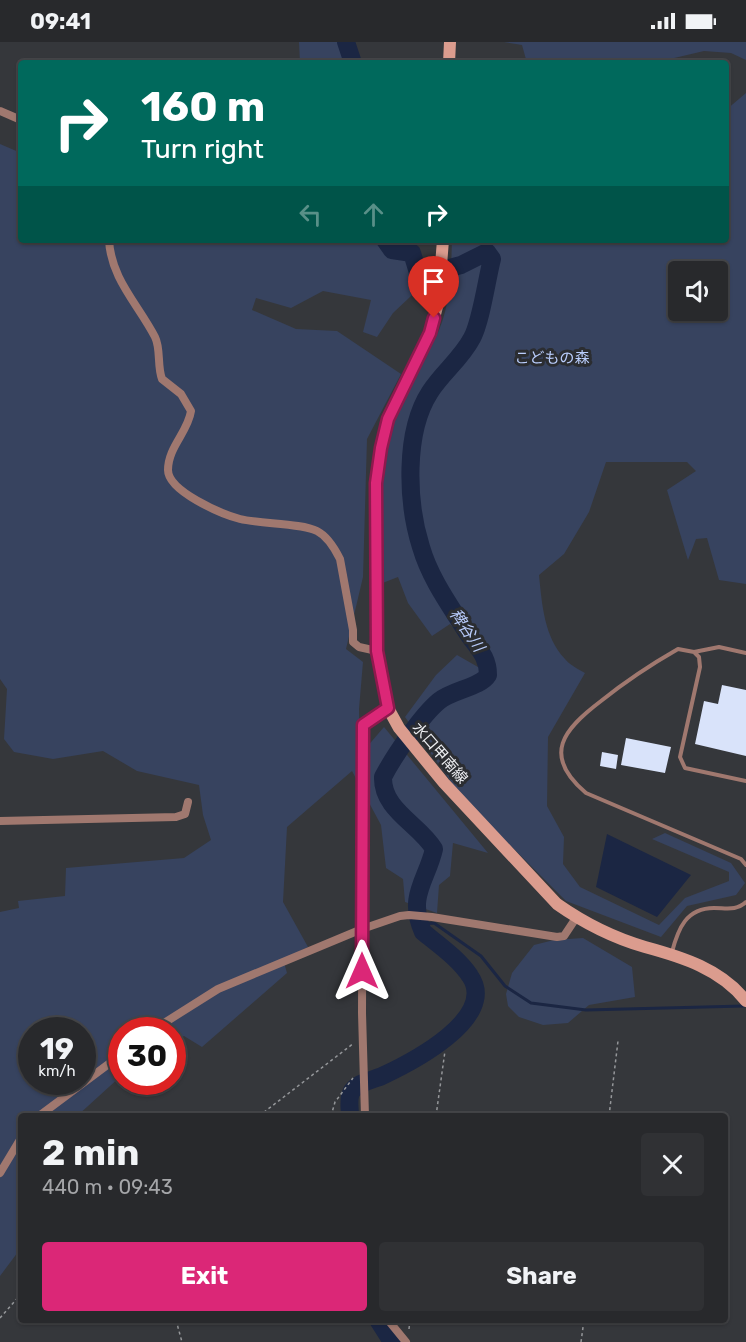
<!DOCTYPE html>
<html lang="en">
<head>
<meta charset="utf-8">
<style>
  body { margin:0; font-family:Rubik,"Noto Sans JP",sans-serif; background:#303134; color:#f1f3f6; height:100vh; display:flex; flex-direction:column; font-size:22px; white-space:nowrap }
  * { box-sizing:border-box; margin:0 }
  p { font-size:20px; color:#a5a6a9 }
  .icon { flex:none; width:33px; height:33px; fill:none; stroke:currentColor; stroke-width:2; stroke-linecap:round; stroke-linejoin:round }
  .map { position:relative; flex:1; overflow:hidden }
  .panel { position:absolute; left:18px; top:1071px; width:710px; height:210px; display:flex; flex-direction:column; background:#28292c; border-radius:6px; box-shadow:0 2px 4px #0004,0 0 0 2px #444548 }
  .panel>* { flex:none }
  .top-card { position:absolute; left:18px; top:18px; width:711px; height:183px; border-radius:6px; box-shadow:0 2px 4px #0004,0 0 0 2px #444548; background:#00695c; color:#fff; overflow:hidden }
  .controls { position:absolute; left:668px; top:219px; display:grid; gap:12px }
  .controls a { display:grid; place-items:center; width:60px; height:60px; border-radius:6px; background:#28292c; box-shadow:0 2px 4px #0004,0 0 0 2px #444548; font-size:30px }
  .speed { position:absolute; left:18px; top:975px; display:flex; gap:12px; font-size:30px; font-weight:700; text-align:center }
  .speed>* { display:grid; place-content:center; width:78px; height:78px; border-radius:50%; background:#28292c; box-shadow:0 2px 4px #0004,0 0 0 2px #444548; line-height:1 }
  .speed small { font-size:15px; font-weight:400 }
  .speed .limit { border:9px solid #d22; background:#fff; color:#111 }
  .pin { position:absolute; display:grid; place-items:center; width:51px; height:51px; color:#fff; margin:-62px -26px; border-radius:50% 50% 50% 0; rotate:-45deg; box-shadow:0 0 6px #0007 }
  .pin .icon { rotate:45deg }
  .me { position:absolute; width:66px; margin:-33px; rotate:0deg; stroke-linejoin:round; filter:drop-shadow(0 0 4px #0008) }
  .turn { display:flex; align-items:center; gap:21px; height:126px; padding:0 24px; font-size:27px }
  .turn .icon { width:78px; height:78px; stroke-width:2.5 }
  .turn b { display:block; font-size:42px; line-height:51px }
  .lanes { display:flex; align-items:center; height:57px; padding:0 24px; background:#0003; justify-content:center; gap:30px; direction:ltr }
  .lanes .off { opacity:.35 }
  .round { display:grid; place-items:center; flex:none; width:63px; height:63px; border-radius:6px; background:#303134 }
  .headline { display:flex; align-items:center; justify-content:space-between; height:102px; padding:0 24px }
  h1 { font-size:36px; font-weight:700; line-height:45px }
  .action { display:flex; gap:12px; margin-top:auto; padding:12px 24px }
  .action a { flex:1; height:69px; border-radius:6px; background:#db2777; color:#fff; font-size:24px; font-weight:700; line-height:69px; text-align:center }
  .action a+a { background:#303134; color:#f1f3f6 }
  .status { display:flex; justify-content:space-between; align-items:center; height:42px; padding:0 30px; background:#28292c; direction:ltr }
  .status svg { height:16px; fill:currentColor }
  .map>svg:first-child { display:block }
  .green { fill:#37435f; fill-rule:evenodd }
  .water { fill:#1b2643 }
  .lines { fill:none; stroke-linecap:round; stroke-linejoin:round }
  .stream { stroke:#1b2643; stroke-width:3 }
  .river { stroke:#1b2643; stroke-width:18 }
  .building { fill:#d9e3fa }
  .path { stroke:#95979a; stroke-width:1.5; stroke-dasharray:3 3; stroke-linecap:butt }
  .lane { stroke:#a0786f; stroke-width:4 }
  .street { stroke:#a0786f; stroke-width:8 }
  .secondary { stroke:#db9c8e; stroke-width:12 }
  .route-casing { stroke:#8e194d; stroke-width:15 }
  .route { stroke:#db2777; stroke-width:10 }
  .labels { text-anchor:middle; dominant-baseline:central; stroke-width:6; stroke-linejoin:round; paint-order:stroke }
  .park-label { font-size:15px; fill:#bacefd; stroke:#2b2d31 }
  .street-label { font-size:15px; fill:#eeeff2; stroke:#2b2d31 }
  .water-label { font-size:16px; font-style:italic; fill:#b7caf9; stroke:#2b2d31 }
</style>
</head>
<body>
<div class="status"><b>09:41</b><svg viewBox="0 0 49 12"><path d="M0 12V9h3v3zM5 12V6h3v6zM10 12V3h3v9zM15 12V0h3v12zM26 1h20v11H26zM47 4h2v5h-2z"/></svg></div>
<div class="map">
<svg width="746" height="1300" viewBox="0 0 746 1300">
  <rect width="100%" height="100%" fill="#35373b"/>
  <!-- green -->
  <path class="green" d="M299 0H347L344 9 353 21H300Z
    M504 0H746V18L731 11 704 9 653 21H527L522 3Z
    M746 51V542L719 538 707 496 696 497 688 518 667 448 696 429 687 420H606L589 470 564 512 539 533C542 562 544 595 565 617 570 623 578 627 585 631L548 695 547 764 564 795 563 822 580 845 659 883 685 856 729 839V830L652 797 665 791 731 821 745 841 736 853 687 864 661 895 566 859 462 755 405 675 436 633 457 613 478 625 481 616 450 582 432 594 408 561 398 535 380 542C382 494 378 443 389 396 398 358 423 324 439 288 451 260 451 227 452 198H726V68ZM678 230H717V268H678Z
    M0 102 21 111V198H391L389 212 431 225 428 238 393 271 377 295 363 290 371 258 323 249 291 266 256 256 252 268 296 287 337 289 401 332 367 397 363 535 346 607 363 620 359 667 360 713 384 685 488 811 453 801 450 834 439 843 437 871 405 860 403 837 386 826 381 783 352 729 287 785 283 860 308 905 283 917 287 931 202 1005 184 994 173 1000 172 988H122L121 1034 77 1074H21V1206L0 1234V870L19 866 18 859 65 854 66 826 184 816 211 798 203 773 199 743 137 729 103 709 53 717 14 710 4 697 7 647 0 637ZM32 988H82V1040H32Z
    M583 896 632 925 635 955 589 963 568 981 543 983 519 975 508 964 506 952 512 931 534 903 554 898Z"/>
  <!-- water -->
  <path class="water" d="M607 792 691 833 657 875 596 845Z"/>
  <g class="lines">
    <!-- stream -->
    <path class="stream" d="M420 882 434 881 481 914 505 944 531 961 586 968 744 964"/>
    <!-- river -->
    <path class="river" d="M346 0 353 21
      M350 1074C350 1068 348 1057 351 1051 355 1041 373 1038 382 1034 410 1021 499 976 470 934 459 917 439 903 423 890 407 854 427 838 434 807 419 782 382 768 383 735 394 714 421 674 439 659 452 648 481 645 488 633 488 613 476 605 466 589 449 562 430 536 421 505 407 461 404 390 430 350 442 331 461 317 472 296 481 280 487 236 492 217L487 210 461 223 419 234 412 211 392 208 385 198
      M378 1278 392 1300"/>
  </g>
  <!-- building -->
  <path class="building" d="M722 643 746 648V714L695 702 704 659 718 662Z
    M626 696 671 705 665 731 621 723Z
    M602 710 618 713 616 727 600 724Z"/>
  <g class="lines">
    <!-- path -->
    <path class="path" d="M259 1074 354 1001
      M331 1074 335 1060 353 1036
      M436 1074 445 1009
      M609 1074 618 999
      M0 1276 21 1252
      M176 1278 182 1300
      M409 1287 410 1278
      M581 1300 584 1278"/>
    <!-- lane -->
    <path class="lane" d="M694 610 719 605 746 611
      M746 739 685 726 680 715 700 625 699 615 694 610 678 607C650 623 626 639 601 659 564 687 541 713 586 751L741 817 746 823
      M672 910C678 887 686 866 714 866 727 866 736 869 746 860"/>
    <!-- street -->
    <path class="street" d="M0 69 21 78
      M109 198C111 237 138 262 155 295 161 307 157 324 162 337L181 352 191 369C188 390 168 405 168 428 168 449 221 472 240 477 260 482 302 481 317 489 327 494 335 507 340 517L353 588V600L359 605 377 609
      M0 779 176 775 185 772 188 760
      M153 988 218 947 362 887 400 874 409 873 432 875 557 895 564 894 576 876
      M39 1074 122 1012
      M365 1074 362 971 363 683 388 666
      M0 1131 21 1096
      M388 1278 406 1300"/>
    <!-- secondary -->
    <path class="secondary" d="M449 21 450 0
      M443 198 438 261 430 291 388 377 381 406 376 441 377 609 388 666 399 686 444 741 557 862C584 881 614 896 645 905 682 915 721 927 746 959"/>
  </g>
  <g class="lines">
    <defs>
      <path id="route" d="M362 929 363 683 388 666 377 609 376 441 381 406 388 377 430 291 434 276"/>
    </defs>
    <!-- route casing -->
    <use href="#route" class="route-casing"/>
    <!-- route -->
    <use href="#route" class="route"/>
  </g>
  <g class="labels">
    <!-- park labels -->
    <g class="park-label">
      <text x="552" y="316">こどもの森</text>
    </g>
    <!-- street labels -->
    <g class="street-label">
      <text transform="translate(440 711) rotate(49)">水口甲南線</text>
    </g>
    <!-- water labels -->
    <g class="water-label">
      <text transform="translate(467 588) rotate(56)">稗谷川</text>
    </g>
  </g>
</svg>
<div class="controls">
<a><svg class="icon" aria-label="sound" viewBox="0 0 24 24"><path d="M4 9h4l5-4v14l-5-4H4zM17 9q2 3 0 6"/></svg></a>
</div>
<div class="speed"><div>19<small>km/h</small></div><div class="limit">30</div></div>
<div class="pin" style="left:434px;top:276px;background:#d93025"><svg class="icon" aria-label="arrive" viewBox="0 0 24 24"><path d="M6 21V4h12l-3 4 3 4H6"/></svg></div>
<svg class="me" style="left:362px;top:929px" viewBox="-20 -20 40 40"><path d="M0-17L14 15 0 8-14 15z" fill="#db2777" stroke="#fff" stroke-width="4"/></svg>
<div class="top-card">
<div class="turn"><svg class="icon" aria-label="right" viewBox="0 0 24 24"><path d="M7 20v-9h11M14 6l5 5-5 5"/></svg><div><b>160 m</b>Turn right</div></div>
<div class="lanes"><svg class="icon off" aria-label="left" viewBox="0 0 24 24"><path d="M17 20v-9H6M10 6l-5 5 5 5"/></svg><svg class="icon off" aria-label="ahead" viewBox="0 0 24 24"><path d="M12 20V5M6 11l6-6 6 6"/></svg><svg class="icon" aria-label="right" viewBox="0 0 24 24"><path d="M7 20v-9h11M14 6l5 5-5 5"/></svg></div>
</div>
<section class="panel">
<div class="headline"><div><h1>2 min</h1><p>440 m · 09:43</p></div><a class="round"><svg class="icon" aria-label="close" viewBox="0 0 24 24"><path d="M6 6l12 12M18 6L6 18"/></svg></a></div>
<div class="action"><a>Exit</a><a>Share</a></div>
</section>
</div>
</body>
</html>
